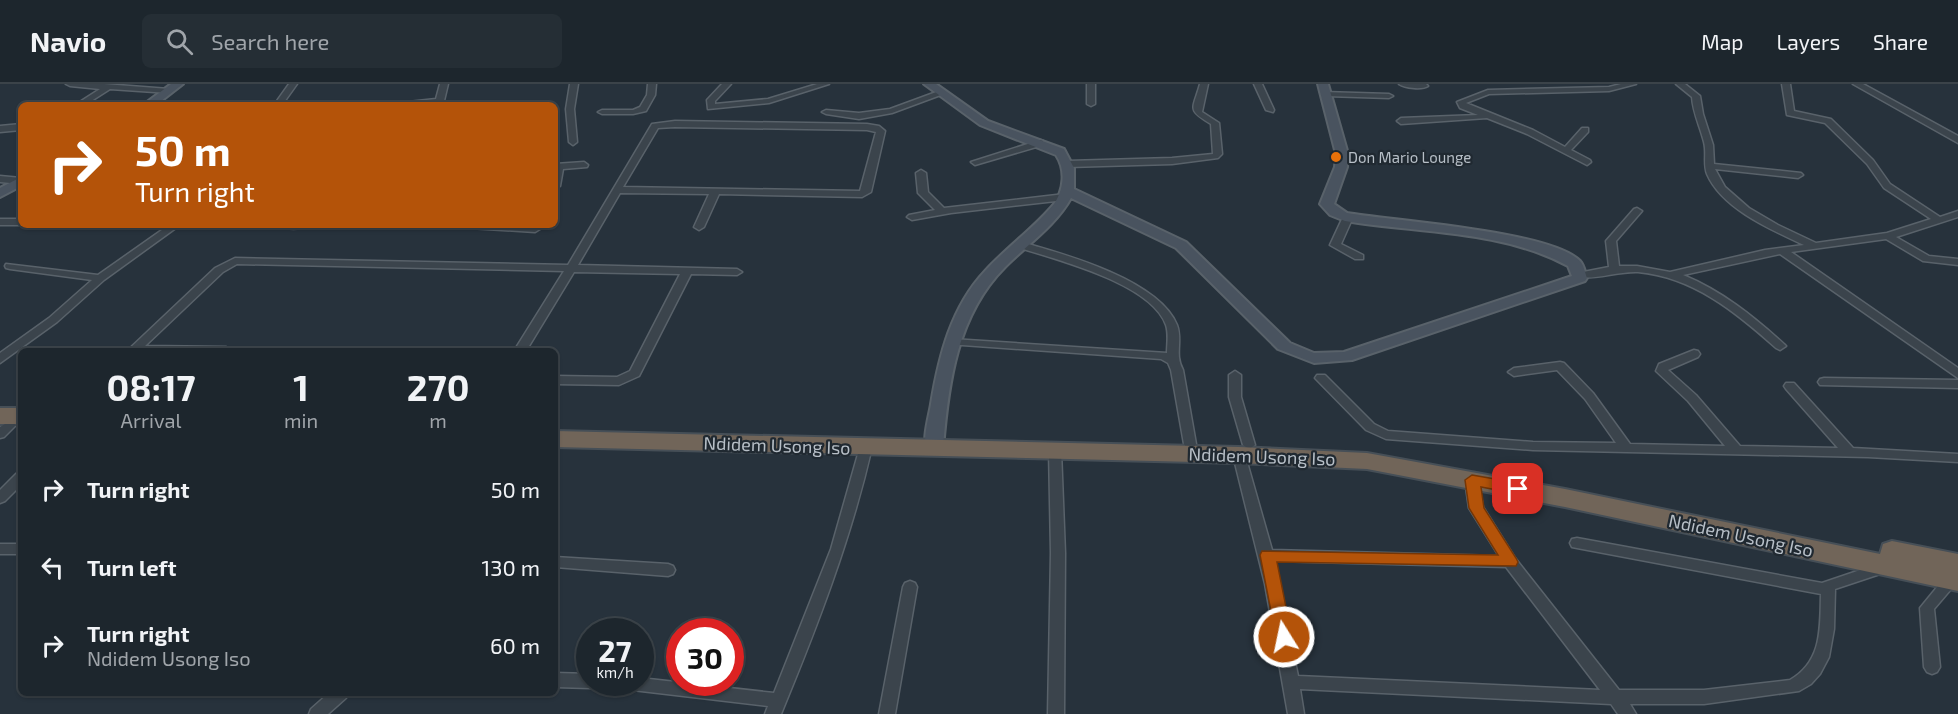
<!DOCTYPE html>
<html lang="en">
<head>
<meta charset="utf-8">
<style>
  body { margin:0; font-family:"Exo 2",sans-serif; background:#252e35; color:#f1f3f6; height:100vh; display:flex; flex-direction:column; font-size:22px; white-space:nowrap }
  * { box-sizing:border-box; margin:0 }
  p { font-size:20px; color:#a0a5aa }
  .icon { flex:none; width:33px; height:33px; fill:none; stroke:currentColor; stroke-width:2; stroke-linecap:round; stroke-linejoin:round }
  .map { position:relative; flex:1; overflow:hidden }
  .details { position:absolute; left:18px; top:264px; width:540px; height:348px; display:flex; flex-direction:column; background:#1d262d; border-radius:9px; box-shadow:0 2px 4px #0004,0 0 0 2px #3b4349 }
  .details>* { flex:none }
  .banner { position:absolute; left:18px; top:18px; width:540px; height:126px; border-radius:9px; box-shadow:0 2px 4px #0004,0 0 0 2px #3b4349; background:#b45309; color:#fff; overflow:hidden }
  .speed { position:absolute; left:576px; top:534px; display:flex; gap:12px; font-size:30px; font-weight:700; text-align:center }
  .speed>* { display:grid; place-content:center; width:78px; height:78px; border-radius:50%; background:#1d262d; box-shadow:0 2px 4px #0004,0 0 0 2px #3b4349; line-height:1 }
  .speed small { font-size:15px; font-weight:400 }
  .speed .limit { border:9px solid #d22; background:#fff; color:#111 }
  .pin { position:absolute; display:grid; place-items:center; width:51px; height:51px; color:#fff; margin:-26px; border-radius:12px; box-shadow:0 3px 9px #0006 }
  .me { position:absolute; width:66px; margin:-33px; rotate:350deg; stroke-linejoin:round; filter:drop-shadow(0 0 4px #0008) }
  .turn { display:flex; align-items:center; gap:21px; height:126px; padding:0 18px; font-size:27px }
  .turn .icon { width:78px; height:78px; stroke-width:2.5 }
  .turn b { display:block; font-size:42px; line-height:51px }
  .eta { display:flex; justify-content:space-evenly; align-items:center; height:102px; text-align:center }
  .eta b { font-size:36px; font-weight:700; line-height:42px }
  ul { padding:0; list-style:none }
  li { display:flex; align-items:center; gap:18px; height:78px; padding:0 18px }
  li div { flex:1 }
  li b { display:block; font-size:22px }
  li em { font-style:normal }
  header { display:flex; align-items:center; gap:36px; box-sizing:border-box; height:84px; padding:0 30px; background:#1d262d; border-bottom:2px solid #3b4349 }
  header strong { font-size:28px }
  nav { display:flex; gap:33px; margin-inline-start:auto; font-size:21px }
  .search { width:420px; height:54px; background:#252e35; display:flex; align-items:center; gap:15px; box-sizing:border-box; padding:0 21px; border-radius:9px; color:#a0a5aa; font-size:22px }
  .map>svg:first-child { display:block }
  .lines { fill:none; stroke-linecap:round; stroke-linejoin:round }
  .street-casing { stroke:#59626a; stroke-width:3 }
  .secondary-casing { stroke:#59626a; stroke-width:4 }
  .highway-casing { stroke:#464f57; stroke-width:4 }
  .street { fill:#3b444c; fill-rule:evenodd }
  .secondary { fill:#49535f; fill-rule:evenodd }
  .highway { fill:#716559; fill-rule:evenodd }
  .route { fill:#b45309; stroke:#753606; stroke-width:1.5 }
  .food-dot { fill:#e8710a; stroke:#202931; stroke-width:2 }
  .labels { text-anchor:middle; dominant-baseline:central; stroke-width:4.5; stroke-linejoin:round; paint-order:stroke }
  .far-poi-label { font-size:15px; fill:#b7bfc7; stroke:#202931; text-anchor:start }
  .street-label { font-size:18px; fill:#b7bfc7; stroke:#202931 }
</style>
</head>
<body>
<header>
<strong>Navio</strong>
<div class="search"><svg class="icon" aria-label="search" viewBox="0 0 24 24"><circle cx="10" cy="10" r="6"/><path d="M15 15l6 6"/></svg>Search here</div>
<nav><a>Map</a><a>Layers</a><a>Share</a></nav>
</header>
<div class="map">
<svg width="1958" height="630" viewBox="0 0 1958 630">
  <rect width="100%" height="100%" fill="#27323c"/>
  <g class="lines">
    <defs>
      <path id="street" d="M66 0H104L169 5 173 7 169 9 110 5 85 21H75L100 5 70 2Z
        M289 0H297L282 21H274Z
        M440 0H448L443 21H395L399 19 436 15Z
        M570 0H578L574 25 577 58 573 61 569 58 566 25Z
        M648 0H656L655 11 646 27 633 30H602L598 28 602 26H633L640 23 647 11Z
        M722 0H731L715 17V20L768 15 817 0H829L769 19 708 25 707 16Z
        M1087 0H1095V20L1091 22 1087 20Z
        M1200 0H1208L1202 28 1219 39 1222 70 1218 74 1172 80 1068 83 1064 80 1068 77 1172 74 1213 70 1211 40C1186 25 1193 26 1200 0Z
        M1254 0H1262L1274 26 1273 28 1266 26Z
        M1399 0H1426L1428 2C1422 6 1405 4 1399 0Z
        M1621 0H1636L1609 7 1489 10 1466 19 1533 46 1565 63 1582 44H1588V48L1571 66 1590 76 1591 78 1587 81 1527 50 1487 34 1401 40 1397 37 1401 34 1478 31 1460 24 1457 18 1488 6 1609 3Z
        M1676 0H1685L1700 12 1703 30 1713 61 1714 80 1801 89 1803 91 1798 94 1715 85 1725 103 1749 124 1778 141 1816 159 1887 149 1931 135 1884 104 1867 80 1825 39 1787 31 1782 0H1790L1794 27 1831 35 1873 76 1890 100 1940 133 1958 127V133L1896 153 1929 172 1958 175V181L1923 177 1886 155 1791 168 1958 284V294L1780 170 1683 191C1722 207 1753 232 1784 260L1786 262 1780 266 1776 264C1736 228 1693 193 1638 188 1619 187 1595 196 1578 193L1577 191 1578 189 1609 183 1606 157 1634 125 1637 124 1642 127 1616 157 1619 182H1637L1670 188 1765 166 1804 161C1772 146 1722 125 1707 90 1703 80 1707 69 1704 58 1700 42 1693 29 1692 13Z
        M1853 0H1863L1958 52V59Z
        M939 7 946 9 892 29 859 35 826 30 822 28 826 26 859 29 890 25Z
        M1323 8 1389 10 1393 12 1389 14 1326 12 1322 10Z
        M675 37 867 40 879 42 885 47 871 108 862 113 719 110 704 143 699 146 694 143 709 110 620 109 578 181 737 185 742 188 737 191 691 190 639 292 619 301 555 300V292L617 293 630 287 680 190 574 188 526 267H514L564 187 237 180 223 188 145 262 226 263 232 267H127L215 184 235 174 568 181 652 40ZM675 43 867 46 876 48 860 107 623 103 658 44Z
        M21 40V46L0 48V42Z
        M1040 56 1043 57V61L975 81 971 78Z
        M584 78 588 81 587 83 563 85 560 102 555 105V80Z
        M921 86 926 89 928 108 944 124 1065 110 1070 113 1065 116 951 129 912 136 907 133 909 131 935 126 918 109 916 89Z
        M0 92 21 94V100L0 98Z
        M1348 130 1353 133 1341 160 1363 171V175H1355L1330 161 1343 133Z
        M0 135H21V141H0Z
        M169 141H180L104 196 57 238 0 279V269L49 234 92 196 10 185 6 184 5 182 6 180 98 191Z
        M282 141H305C300 146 287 146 282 141Z
        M464 141C480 141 530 138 540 145L535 148 469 144Z
        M1021 158C1064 170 1159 196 1177 241 1183 257 1174 270 1183 286L1196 360 1194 363H1186L1184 360 1171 286 1168 279 1161 275 948 260 946 258 952 255 1167 269C1167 260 1169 250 1166 241 1151 199 1057 176 1017 163L1016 161Z
        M1694 266 1698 267 1700 270 1698 273 1668 286 1696 311 1740 362 1838 364 1786 305 1784 302 1786 299H1794L1853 364 1958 370V378L1868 373 1533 366 1386 355 1366 346 1315 294 1317 291H1325L1374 340 1388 347 1533 358 1616 359 1585 315 1557 286 1514 292 1508 288 1514 284 1560 278 1564 279 1593 309 1630 360 1725 362 1688 317 1656 287 1659 280Z
        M1235 287 1241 291V313L1255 361 1249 365 1243 361 1229 313V291Z
        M1824 294 1958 296V304L1820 301 1818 298 1820 295Z
        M10 337 16 341 4 353 0 354V343Z
        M866 359 872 363C851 455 817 543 781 630H765L768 622 607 603 605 598H640V594L774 609 831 465 860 363Z
        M1055 362 1061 366 1065 469 1064 630H1048L1051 469 1049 366Z
        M1239 367 1243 368 1245 371 1272 466 1499 472 1469 424 1465 396 1467 393H1477L1483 423 1515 474 1619 606H1704L1790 596C1823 577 1820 543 1821 510L1577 464 1572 463 1570 459 1572 455 1577 454 1822 499 1884 478 1889 479 1891 483 1889 487 1835 505 1834 545 1829 573 1820 590 1811 600 1799 607 1704 620H1630L1636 630H1618L1611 620 1300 605 1304 630H1288L1265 500 1233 371 1235 368ZM1274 477 1506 483 1600 606 1298 592Z
        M21 388V401L5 417 0 419V406L16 390Z
        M0 460H21V470H0Z
        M555 473 668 480 673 482 675 486 673 490 668 492 555 483Z
        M1952 489 1957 491 1958 497 1934 525 1940 583 1937 588 1932 590 1927 588 1924 583 1920 524 1947 491Z
        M910 497 915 499 917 503 895 630H879L903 503 905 499Z
        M555 589 590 590V598H597L596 602 590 604 555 603Z
        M329 609H348L346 614 328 630H309L311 625Z"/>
      <path id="secondary" d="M171 0H183L156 21H143Z
        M924 0H936L988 37 1064 65 1074 84V105L1186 158 1290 259 1314 269 1344 268 1572 192 1568 182C1502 146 1418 149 1345 137L1330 131 1320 120 1335 83 1336 70 1318 0H1328L1348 70 1347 83 1334 120 1347 129C1393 137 1551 147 1580 177 1584 181 1585 189 1587 194L1585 197 1352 276 1314 279 1278 265 1176 164 1071 114C1056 141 1027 161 1005 183 957 231 948 300 943 365L940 369H928C921 358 929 333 931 320 939 272 951 223 985 187 1007 163 1034 144 1054 120 1064 105 1066 86 1056 71L980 41Z
        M21 93V102L0 113V104Z"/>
      <path id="highway" d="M0 324H21V340H0Z
        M555 347 1239 363 1367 369 1565 405 1880 470 1883 460 1892 457 1958 470V507L1565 423 1367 385 1239 379 555 363Z"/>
    </defs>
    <!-- street casing -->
    <use href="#street" class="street-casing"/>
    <!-- secondary casing -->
    <use href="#secondary" class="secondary-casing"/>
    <!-- highway casing -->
    <use href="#highway" class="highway-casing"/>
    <!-- street -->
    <use href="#street" class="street"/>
    <!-- secondary -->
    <use href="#secondary" class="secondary"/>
    <!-- highway -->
    <use href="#highway" class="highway"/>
  </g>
  <!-- route -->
  <path class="route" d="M1472 391 1518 399 1526 405 1518 410 1481 403 1484 424 1516 474 1518 478 1516 482 1277 478 1292 553 1290 558H1277L1260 471 1262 467 1498 471 1469 424 1465 396Z"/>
  <!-- markers -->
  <circle class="food-dot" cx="1336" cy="73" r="6"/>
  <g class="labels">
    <!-- far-poi labels -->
    <g class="far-poi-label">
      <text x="1348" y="73">Don Mario Lounge</text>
    </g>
    <!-- street labels -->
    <g class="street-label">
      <text transform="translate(777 361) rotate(2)">Ndidem Usong Iso</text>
      <text transform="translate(1262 372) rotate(2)">Ndidem Usong Iso</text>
      <text transform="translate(1741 451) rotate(12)">Ndidem Usong Iso</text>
    </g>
  </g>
</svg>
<div class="speed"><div>27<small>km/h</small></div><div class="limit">30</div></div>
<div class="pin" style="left:1518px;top:405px;background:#d93025"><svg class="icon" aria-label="arrive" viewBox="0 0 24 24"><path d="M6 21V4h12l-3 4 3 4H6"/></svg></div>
<svg class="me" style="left:1284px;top:553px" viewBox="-20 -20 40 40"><circle r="17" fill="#b45309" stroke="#fff" stroke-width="3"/><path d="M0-11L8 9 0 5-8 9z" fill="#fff"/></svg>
<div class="banner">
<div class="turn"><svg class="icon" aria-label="right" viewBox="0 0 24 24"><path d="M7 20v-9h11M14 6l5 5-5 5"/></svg><div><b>50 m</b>Turn right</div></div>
</div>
<section class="details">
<div class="eta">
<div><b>08:17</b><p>Arrival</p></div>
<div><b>1</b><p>min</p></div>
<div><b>270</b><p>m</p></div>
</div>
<ul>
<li><svg class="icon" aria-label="right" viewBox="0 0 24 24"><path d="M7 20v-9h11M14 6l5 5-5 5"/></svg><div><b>Turn right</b></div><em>50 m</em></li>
<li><svg class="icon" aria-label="left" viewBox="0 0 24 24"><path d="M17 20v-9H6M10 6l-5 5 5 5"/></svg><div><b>Turn left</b></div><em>130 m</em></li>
<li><svg class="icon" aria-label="right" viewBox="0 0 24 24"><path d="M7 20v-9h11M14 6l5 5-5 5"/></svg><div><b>Turn right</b><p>Ndidem Usong Iso</p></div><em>60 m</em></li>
</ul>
</section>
</div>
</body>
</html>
